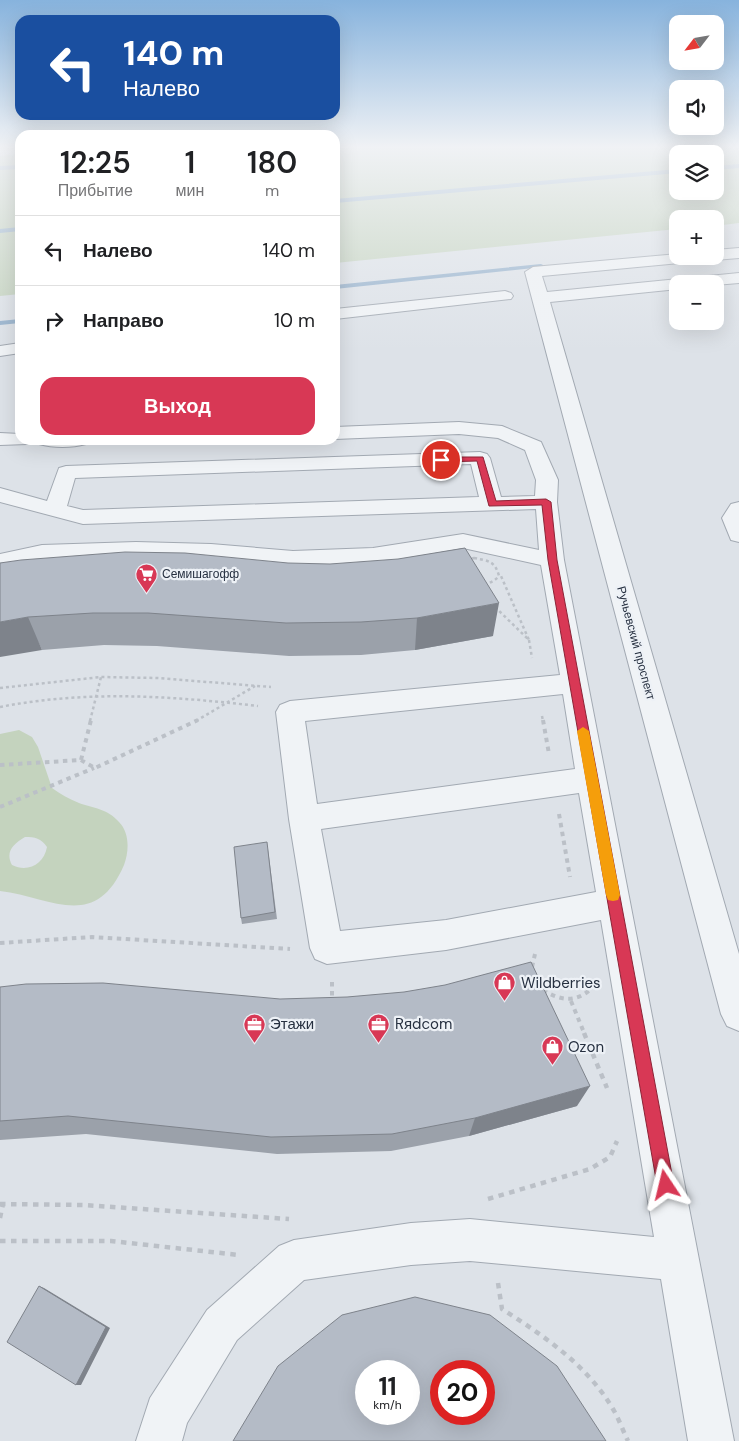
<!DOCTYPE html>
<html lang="ru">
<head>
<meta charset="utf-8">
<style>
  body { margin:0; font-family:"DM Sans",sans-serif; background:#f2f2f2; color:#202124; height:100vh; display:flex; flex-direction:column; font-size:19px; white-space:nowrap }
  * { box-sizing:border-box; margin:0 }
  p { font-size:16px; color:#757577 }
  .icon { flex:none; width:28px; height:28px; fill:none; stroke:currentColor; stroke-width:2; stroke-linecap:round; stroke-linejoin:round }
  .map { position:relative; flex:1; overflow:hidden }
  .details { position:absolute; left:15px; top:130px; width:325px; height:315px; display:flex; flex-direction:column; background:#fff; border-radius:15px; box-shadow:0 5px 20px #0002 }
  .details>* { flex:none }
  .hud { position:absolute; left:15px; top:15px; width:325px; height:105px; border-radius:15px; box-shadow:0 5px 20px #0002; background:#1a4fa0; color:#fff; overflow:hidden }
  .needle { width:32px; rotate:239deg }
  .fabs { position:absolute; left:669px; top:15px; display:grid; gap:10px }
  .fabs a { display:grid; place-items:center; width:55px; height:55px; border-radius:10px; background:#fff; box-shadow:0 5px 20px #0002; font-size:25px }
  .speed { position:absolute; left:355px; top:1360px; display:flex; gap:10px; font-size:25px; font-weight:700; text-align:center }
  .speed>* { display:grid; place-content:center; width:65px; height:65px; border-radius:50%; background:#fff; box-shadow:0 5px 20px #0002; line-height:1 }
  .speed small { font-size:12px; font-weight:400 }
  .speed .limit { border:8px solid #d22; background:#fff; color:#111 }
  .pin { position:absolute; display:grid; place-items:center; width:42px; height:42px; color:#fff; margin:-21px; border:2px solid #fff; border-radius:50%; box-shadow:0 1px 5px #0007 }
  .me { position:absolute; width:55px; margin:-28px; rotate:350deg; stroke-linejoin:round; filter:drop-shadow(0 0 4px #0008) }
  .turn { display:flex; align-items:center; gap:18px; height:105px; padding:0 25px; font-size:22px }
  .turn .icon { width:65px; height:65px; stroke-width:2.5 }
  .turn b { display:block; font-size:35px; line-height:42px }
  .eta { display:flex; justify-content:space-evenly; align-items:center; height:85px; text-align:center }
  .eta b { font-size:30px; font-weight:600; line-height:35px }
  .primary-button { display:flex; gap:10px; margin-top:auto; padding:10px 25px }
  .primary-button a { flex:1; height:58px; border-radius:15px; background:#d83855; color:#fff; font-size:20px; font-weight:600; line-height:58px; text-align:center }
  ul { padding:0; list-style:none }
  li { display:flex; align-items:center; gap:15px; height:70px; padding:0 25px; border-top:1px solid #e0e0e0 }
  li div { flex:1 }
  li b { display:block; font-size:19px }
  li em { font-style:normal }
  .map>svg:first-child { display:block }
  .green { fill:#c4d3be; fill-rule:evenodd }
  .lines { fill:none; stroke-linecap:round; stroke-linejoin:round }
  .stream { fill:#95b1cc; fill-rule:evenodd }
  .minor-casing { stroke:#a2a9b2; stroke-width:2 }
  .path-far2 { stroke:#bbc0c7; stroke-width:2.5; stroke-dasharray:3 3; stroke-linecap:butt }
  .path-far1 { stroke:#bbc0c7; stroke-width:4; stroke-dasharray:4.5 4.5; stroke-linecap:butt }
  .path { stroke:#bbc0c7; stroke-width:4.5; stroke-dasharray:5.5 5.5; stroke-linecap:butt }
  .minor { fill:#f0f3f6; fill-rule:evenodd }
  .wall { fill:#9ba1aa }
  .shaded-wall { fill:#7e838b }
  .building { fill:#b4bbc6; stroke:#7e838b; fill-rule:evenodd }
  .route { fill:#d83855; stroke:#8c2437 }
  .slow { fill:#f59e0b }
  .labels { text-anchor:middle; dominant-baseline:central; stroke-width:4.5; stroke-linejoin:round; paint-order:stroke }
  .poi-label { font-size:12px; fill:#263040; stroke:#edf1f6; text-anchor:start }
  .street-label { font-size:12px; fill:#263040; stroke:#edf1f6 }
  .near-poi-label { font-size:15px; fill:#263040; stroke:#edf1f6; text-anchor:start }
</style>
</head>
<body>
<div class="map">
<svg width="739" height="1441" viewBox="0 0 739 1441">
  <rect width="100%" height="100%" fill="#dde2e8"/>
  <!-- green -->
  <path class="green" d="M335 148H739V223L715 226V219H678L677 229 335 263ZM678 154H715V191H678Z
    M20 154V294L0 296V156Z
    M19 730 32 737 38 747 52 788C60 794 69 799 79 803 93 808 108 809 119 822 130 833 129 852 124 865 95 932 51 897 0 891V734ZM25 837C35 837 41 838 47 847 44 864 28 873 12 865 5 852 13 844 25 837Z"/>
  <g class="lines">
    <!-- stream -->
    <path class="stream" d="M739 164V168L715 170V166Z
      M20 165V169L0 170V166Z
      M678 169V173L335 203V199Z
      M20 227V231L0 233V229Z
      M541 264 543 265V267L335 289V285Z
      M20 319V323L0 325V321Z"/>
    <defs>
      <path id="minor" d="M739 248V258L715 260 708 256 701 261 542 276 547 292 739 273V283L715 285 678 284V289L550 302 739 954V1031L727 1026 721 1014 525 272 533 267 678 254V256H715V250Z
        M505 291 511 293 513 296 511 299 335 319V309Z
        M20 343V353L0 356V346Z
        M459 422 502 426 541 442 558 480 557 502 564 560 734 1441H688L661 1279 470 1261 411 1265 304 1280 237 1340 187 1423 182 1441H136L150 1398 207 1310 279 1246 294 1240 411 1223 470 1219 654 1237 601 920 446 950 327 964 315 959 310 948 289 819 276 712 280 705 290 701 560 675 541 565 463 548 373 564 293 567 211 560 136 558 42 561 0 570V554L42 545 136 542 211 544 293 551 373 548 463 534 539 550 536 509 83 524 0 502V488L47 501 59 468 66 466 480 452 487 454 490 458 501 497 535 496 536 480 525 450 498 438 459 434 335 439V427ZM471 464 479 497 83 510 67 506 75 478ZM563 694 575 769 317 804 305 721ZM579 793 596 892 446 920 340 931 321 829Z
        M0 433 20 434V440H30L27 444 0 445Z
        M36 440H89L86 444C72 448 53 448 39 444Z
        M739 502V542L731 540 722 518 731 504Z"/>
    </defs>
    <!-- minor casing -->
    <use href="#minor" class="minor-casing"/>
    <!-- path-far2 -->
    <path class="path-far2" d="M474 558C489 561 495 561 499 576 489 587 477 586 464 580L458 569 466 560Z
      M495 607 529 640 501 576
      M529 640 532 658
      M0 688 101 677 157 678 271 687
      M0 707C87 690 171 696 258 706
      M542 716 543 721
      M90 721 101 677
      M196 721 255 686"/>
    <!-- path-far1 -->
    <path class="path-far1" d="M543 720 549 754
      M81 760 91 720
      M0 765 81 760 95 768 198 720
      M0 807 94 768
      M559 814 570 877
      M0 943 92 937 290 949
      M532 967 535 954
      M332 982V1001
      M543 990C561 1001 576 1003 592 988
      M571 1001 585 1035"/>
    <!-- path -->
    <path class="path" d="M584 1033 607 1088
      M488 1199 590 1169 610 1157 617 1141
      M0 1204 84 1205 289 1219
      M0 1218 3 1204
      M0 1241H111L239 1255
      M498 1283 502 1309C544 1336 587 1365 613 1409 619 1419 623 1431 628 1441"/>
    <!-- minor -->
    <use href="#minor" class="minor"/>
  </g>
  <!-- wall -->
  <path class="wall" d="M185 553 493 636 415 650 361 655 289 656 157 646 104 645 42 650 0 563Z
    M268 849 277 919 242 924 241 918Z
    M0 987 577 1106 469 1136 391 1151 277 1154 86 1134 0 1140Z"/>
  <!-- shaded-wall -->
  <path class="shaded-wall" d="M499 603 493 636 415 650 417 618Z
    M28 617 42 650 0 657V622Z
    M590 1086 577 1106 469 1136 475 1118Z
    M39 1286 44 1288 110 1328 81 1385H76Z"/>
  <!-- building -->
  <path class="building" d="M465 548 499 603 417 618 361 622 286 623 148 613H93L28 617 0 622V563L21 560 125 552 185 553 288 563 330 564 398 559Z
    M267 842 275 912 241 918 234 847Z
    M531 962 590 1086 475 1118 392 1134 271 1137 68 1116 0 1121V987L26 984 103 983 280 999 347 997 404 992 445 985Z
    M39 1286 106 1327 76 1385 7 1342Z
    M415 1297 490 1315 557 1366 606 1441H233L278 1366 342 1315ZM366 1371H409V1414H366ZM441 1371H484V1414H441Z"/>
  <!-- sky -->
  <linearGradient id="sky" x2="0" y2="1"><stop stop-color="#87b3dd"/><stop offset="0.42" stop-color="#f0f2f5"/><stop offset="1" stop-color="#f0f2f5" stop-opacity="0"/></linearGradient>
  <rect width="739" height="350" fill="url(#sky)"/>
  <!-- route -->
  <path class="route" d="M483 457 496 501 546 499 551 502 557 560 674 1185 671 1191 666 1193 660 1191 657 1185 548 560 542 505 489 506 477 461 441 462 437 460 441 457Z"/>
  <!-- slow -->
  <path class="slow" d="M583 727 589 731 620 895 618 900 613 901 608 900 606 895 577 731Z"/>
  <!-- icons -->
  <defs>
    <symbol id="supermarket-pin" viewBox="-11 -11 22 30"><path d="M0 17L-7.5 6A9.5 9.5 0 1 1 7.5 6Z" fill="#d83855" stroke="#edf1f6"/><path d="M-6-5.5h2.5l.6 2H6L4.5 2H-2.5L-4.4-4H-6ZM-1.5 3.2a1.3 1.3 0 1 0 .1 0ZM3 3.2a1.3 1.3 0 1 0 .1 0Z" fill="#fff"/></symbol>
    <symbol id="shop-pin" viewBox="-11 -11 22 30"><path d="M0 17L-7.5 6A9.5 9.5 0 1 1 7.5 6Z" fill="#d83855" stroke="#edf1f6"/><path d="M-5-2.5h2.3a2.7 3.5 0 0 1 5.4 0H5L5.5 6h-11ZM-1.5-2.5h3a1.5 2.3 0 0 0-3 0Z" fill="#fff"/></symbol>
    <symbol id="office-pin" viewBox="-11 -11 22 30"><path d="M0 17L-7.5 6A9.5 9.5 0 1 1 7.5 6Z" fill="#d83855" stroke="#edf1f6"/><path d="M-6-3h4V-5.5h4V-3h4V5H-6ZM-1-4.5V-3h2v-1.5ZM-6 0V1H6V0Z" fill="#fff"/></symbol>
  </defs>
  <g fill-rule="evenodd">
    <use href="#supermarket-pin" x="134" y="562" width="25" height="34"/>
    <use href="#shop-pin" x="492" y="970" width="25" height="34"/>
    <use href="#office-pin" x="242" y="1012" width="25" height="34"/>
    <use href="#office-pin" x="366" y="1012" width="25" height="34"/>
    <use href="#shop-pin" x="540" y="1034" width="25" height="34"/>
  </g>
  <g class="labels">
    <!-- poi labels -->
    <g class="poi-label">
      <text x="162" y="574">Семишагофф</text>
    </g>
    <!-- street labels -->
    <g class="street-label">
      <text transform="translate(636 643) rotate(75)">Ручьевский проспект</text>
    </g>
    <!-- near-poi labels -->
    <g class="near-poi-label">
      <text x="521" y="983">Wildberries</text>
      <text x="270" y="1024">Этажи</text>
      <text x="395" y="1024">Rяdcom</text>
      <text x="568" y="1047">Ozon</text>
    </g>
  </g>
</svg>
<div class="fabs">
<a><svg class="needle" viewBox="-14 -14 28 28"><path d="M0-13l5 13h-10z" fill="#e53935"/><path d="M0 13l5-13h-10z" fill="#757577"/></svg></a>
<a><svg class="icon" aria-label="sound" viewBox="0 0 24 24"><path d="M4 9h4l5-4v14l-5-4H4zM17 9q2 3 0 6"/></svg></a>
<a><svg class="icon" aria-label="layers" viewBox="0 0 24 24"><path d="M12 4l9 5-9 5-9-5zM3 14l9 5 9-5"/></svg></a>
<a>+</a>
<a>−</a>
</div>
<div class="speed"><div>11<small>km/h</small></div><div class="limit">20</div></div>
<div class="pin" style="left:441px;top:460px;background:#d93025"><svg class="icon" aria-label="arrive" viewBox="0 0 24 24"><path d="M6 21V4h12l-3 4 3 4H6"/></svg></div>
<svg class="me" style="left:666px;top:1185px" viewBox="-20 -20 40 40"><path d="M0-17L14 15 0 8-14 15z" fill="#d83855" stroke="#fff" stroke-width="4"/></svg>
<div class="hud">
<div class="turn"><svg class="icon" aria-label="left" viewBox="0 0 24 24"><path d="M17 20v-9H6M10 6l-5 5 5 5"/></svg><div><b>140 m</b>Налево</div></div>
</div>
<section class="details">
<div class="eta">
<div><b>12:25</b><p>Прибытие</p></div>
<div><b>1</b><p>мин</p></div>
<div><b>180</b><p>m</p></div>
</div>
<ul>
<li><svg class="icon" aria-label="left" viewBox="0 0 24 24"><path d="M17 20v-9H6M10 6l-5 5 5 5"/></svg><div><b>Налево</b></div><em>140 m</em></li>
<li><svg class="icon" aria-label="right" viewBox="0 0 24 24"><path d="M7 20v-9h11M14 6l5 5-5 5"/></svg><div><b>Направо</b></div><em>10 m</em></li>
</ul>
<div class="primary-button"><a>Выход</a></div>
</section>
</div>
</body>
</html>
